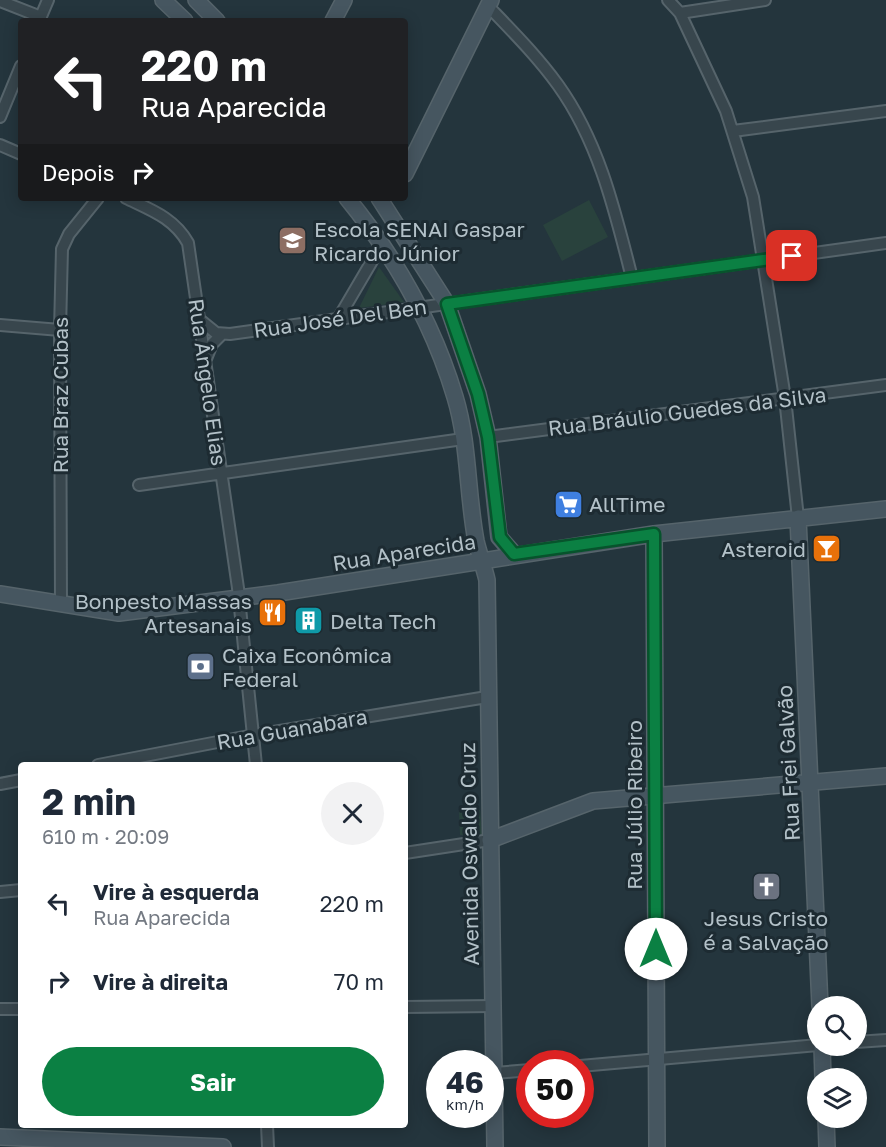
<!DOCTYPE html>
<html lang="pt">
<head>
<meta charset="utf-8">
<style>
  body { margin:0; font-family:"Golos Text",sans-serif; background:#f2f2f3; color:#1f2937; height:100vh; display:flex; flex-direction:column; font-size:22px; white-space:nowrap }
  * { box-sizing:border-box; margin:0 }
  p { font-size:20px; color:#747a83 }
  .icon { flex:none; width:33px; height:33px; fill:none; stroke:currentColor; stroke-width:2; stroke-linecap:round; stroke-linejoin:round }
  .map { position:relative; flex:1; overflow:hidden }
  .drawer { position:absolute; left:18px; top:762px; width:390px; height:366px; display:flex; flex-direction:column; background:#fff; border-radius:6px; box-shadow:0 3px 15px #0003 }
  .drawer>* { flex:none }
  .banner { position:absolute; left:18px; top:18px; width:390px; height:183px; border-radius:6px; box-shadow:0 3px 15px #0003; background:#202124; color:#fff; overflow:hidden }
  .tools { position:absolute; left:807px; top:996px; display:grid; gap:12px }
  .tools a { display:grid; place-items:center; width:60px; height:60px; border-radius:50%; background:#fff; box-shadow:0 3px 15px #0003; font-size:30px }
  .speed { position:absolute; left:426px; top:1050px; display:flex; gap:12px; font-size:30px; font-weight:700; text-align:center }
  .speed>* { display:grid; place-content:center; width:78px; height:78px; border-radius:50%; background:#fff; box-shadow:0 3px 15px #0003; line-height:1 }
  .speed small { font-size:15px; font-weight:400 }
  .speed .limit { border:9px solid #d22; background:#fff; color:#111 }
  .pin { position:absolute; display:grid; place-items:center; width:51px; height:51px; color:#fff; margin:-26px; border-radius:12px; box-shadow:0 3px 9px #0006 }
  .me { position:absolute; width:66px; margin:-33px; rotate:0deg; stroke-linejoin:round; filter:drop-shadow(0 0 4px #0008) }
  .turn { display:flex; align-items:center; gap:21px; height:126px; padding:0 24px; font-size:27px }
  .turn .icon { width:78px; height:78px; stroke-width:2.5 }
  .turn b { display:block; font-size:42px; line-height:51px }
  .then { display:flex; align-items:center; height:57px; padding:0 24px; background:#0003; gap:12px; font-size:22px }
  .round { display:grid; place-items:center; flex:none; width:63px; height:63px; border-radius:32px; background:#f2f2f3 }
  .overview { display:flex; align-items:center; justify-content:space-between; height:102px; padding:0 24px }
  h1 { font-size:36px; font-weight:700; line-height:45px }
  .button { display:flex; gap:12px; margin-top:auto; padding:12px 24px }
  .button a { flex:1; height:69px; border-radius:36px; background:#0b8043; color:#fff; font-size:24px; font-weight:700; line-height:69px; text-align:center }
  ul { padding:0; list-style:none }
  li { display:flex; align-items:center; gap:18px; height:78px; padding:0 24px }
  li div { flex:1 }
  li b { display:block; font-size:22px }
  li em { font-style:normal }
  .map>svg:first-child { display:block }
  .green { fill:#29423d }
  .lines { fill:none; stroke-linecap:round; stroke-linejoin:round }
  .street-casing { stroke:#56646b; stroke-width:14 }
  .secondary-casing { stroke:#56646b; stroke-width:18 }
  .street { stroke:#38464d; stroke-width:10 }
  .secondary { stroke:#465660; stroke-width:15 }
  .route-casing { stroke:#07532c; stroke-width:15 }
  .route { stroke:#0b8043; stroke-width:10 }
  .labels { text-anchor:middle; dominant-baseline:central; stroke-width:6; stroke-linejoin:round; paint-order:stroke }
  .poi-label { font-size:21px; fill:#b3c1c8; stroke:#1d2b32; text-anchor:start }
  .street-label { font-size:21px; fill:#b3c1c8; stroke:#1d2b32 }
</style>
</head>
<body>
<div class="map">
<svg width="886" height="1147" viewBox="0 0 886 1147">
  <rect width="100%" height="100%" fill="#24353d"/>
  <!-- green -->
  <path class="green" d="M589 200 608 237 562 261 543 225Z
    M379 267 404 302 359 308Z
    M480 810 482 834 460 835 459 811Z"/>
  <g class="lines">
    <defs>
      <path id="street" d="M668 0 680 13 726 111 753 197 785 398 798 518
        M0 1 41 17
        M488 6C512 31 537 56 558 85 599 142 615 211 632 278
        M680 13 765 0
        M39 21 48 0
        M0 117 21 66
        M733 131 886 111
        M0 145 21 154
        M126 198C151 210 174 218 188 243L238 588 256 765
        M338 319 382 244
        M200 320 216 333 230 334 886 243
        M0 325 60 330
        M206 359 212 344 222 334
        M488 437 886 385
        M139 485 463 439
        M61 604 60 330 62 249 69 234 98 198
        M98 765 254 735 487 697
        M0 784 21 780
        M405 853 490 840
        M0 892 21 890
        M405 1007 494 1006
        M0 1009H21
        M856 1042 886 1040
        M580 1066 818 1045
        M495 1073 530 1070
        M267 1125 268 1147"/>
      <path id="secondary" d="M163 0 185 21
        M196 0 217 21
        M333 21 344 0
        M405 174 491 0
        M347 198C395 257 433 323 455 397 469 443 467 493 476 541 479 554 484 567 487 580L495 1147
        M379 198 447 304 478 394 488 437 499 537 514 554
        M798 518 820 1006
        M654 534 657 1147
        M0 594 119 613 278 593 654 534 886 509
        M490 840 593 801 886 776
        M822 1046 823 1078
        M826 1118 827 1147
        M0 1137 223 1147"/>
    </defs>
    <!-- street casing -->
    <use href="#street" class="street-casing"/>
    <!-- secondary casing -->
    <use href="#secondary" class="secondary-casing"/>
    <!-- street -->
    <use href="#street" class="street"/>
    <!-- secondary -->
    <use href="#secondary" class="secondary"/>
  </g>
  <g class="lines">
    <defs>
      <path id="route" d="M656 949 654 534 514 554 500 537 488 437 478 394 447 304 792 256"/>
    </defs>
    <!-- route casing -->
    <use href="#route" class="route-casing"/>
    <!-- route -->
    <use href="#route" class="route"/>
  </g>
  <!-- icons -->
  <defs>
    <symbol id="university-square" viewBox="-11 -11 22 22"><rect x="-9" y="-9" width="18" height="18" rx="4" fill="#8d6e63" stroke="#1d2b32"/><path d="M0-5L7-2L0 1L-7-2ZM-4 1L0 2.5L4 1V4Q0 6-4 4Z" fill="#fff"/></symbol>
    <symbol id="supermarket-square" viewBox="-11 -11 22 22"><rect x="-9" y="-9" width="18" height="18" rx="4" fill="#3f7fe0" stroke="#1d2b32"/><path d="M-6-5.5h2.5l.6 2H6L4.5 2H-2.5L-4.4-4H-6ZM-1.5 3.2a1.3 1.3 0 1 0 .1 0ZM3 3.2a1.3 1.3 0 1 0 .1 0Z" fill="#fff"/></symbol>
    <symbol id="bar-square" viewBox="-11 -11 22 22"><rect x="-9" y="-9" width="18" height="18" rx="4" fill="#e8710a" stroke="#1d2b32"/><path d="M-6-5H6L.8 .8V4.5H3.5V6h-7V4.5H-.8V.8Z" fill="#fff"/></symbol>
    <symbol id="restaurant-square" viewBox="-11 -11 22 22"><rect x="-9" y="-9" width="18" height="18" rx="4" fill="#e8710a" stroke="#1d2b32"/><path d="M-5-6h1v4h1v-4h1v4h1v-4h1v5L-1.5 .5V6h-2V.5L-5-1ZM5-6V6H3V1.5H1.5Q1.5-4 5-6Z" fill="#fff"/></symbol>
    <symbol id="building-square" viewBox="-11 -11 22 22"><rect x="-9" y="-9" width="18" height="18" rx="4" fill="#0f9aa8" stroke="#1d2b32"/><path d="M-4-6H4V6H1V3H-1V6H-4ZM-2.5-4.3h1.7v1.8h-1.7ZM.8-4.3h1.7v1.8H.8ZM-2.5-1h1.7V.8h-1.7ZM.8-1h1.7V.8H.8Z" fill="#fff"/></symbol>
    <symbol id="bank-square" viewBox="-11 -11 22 22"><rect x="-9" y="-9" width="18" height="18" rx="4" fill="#5c6f8a" stroke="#1d2b32"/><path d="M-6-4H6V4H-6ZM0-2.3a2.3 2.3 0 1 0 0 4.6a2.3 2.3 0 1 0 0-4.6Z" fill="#fff"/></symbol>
    <symbol id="church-square" viewBox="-11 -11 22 22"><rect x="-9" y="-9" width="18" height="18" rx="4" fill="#6b7280" stroke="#1d2b32"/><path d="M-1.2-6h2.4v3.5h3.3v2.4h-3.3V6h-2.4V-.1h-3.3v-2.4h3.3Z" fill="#fff"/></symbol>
  </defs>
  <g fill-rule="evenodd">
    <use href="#university-square" x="276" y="224" width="33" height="33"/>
    <use href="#supermarket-square" x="552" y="488" width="33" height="33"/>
    <use href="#bar-square" x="810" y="532" width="33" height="33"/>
    <use href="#restaurant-square" x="256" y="596" width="33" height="33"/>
    <use href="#building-square" x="292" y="604" width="33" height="33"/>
    <use href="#bank-square" x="184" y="650" width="33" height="33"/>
    <use href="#church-square" x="750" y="870" width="33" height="33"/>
  </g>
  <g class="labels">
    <!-- poi labels -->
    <g class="poi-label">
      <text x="314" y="229">Escola SENAI Gaspar<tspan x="314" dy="24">Ricardo Júnior</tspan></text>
      <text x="589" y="504">AllTime</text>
      <text x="806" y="549" text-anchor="end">Asteroid</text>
      <text x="252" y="601" text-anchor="end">Bonpesto Massas<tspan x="252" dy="24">Artesanais</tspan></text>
      <text x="330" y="621">Delta Tech</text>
      <text x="222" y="655">Caixa Econômica<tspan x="222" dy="24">Federal</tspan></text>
      <text x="766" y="918" text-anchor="middle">Jesus Cristo<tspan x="766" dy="24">é a Salvação</tspan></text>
    </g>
    <!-- street labels -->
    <g class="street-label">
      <text transform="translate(340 318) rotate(-8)">Rua José Del Ben</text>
      <text transform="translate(208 382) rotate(82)">Rua Ângelo Elias</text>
      <text transform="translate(60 395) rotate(-90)">Rua Braz Cubas</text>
      <text transform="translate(687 411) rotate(-7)">Rua Bráulio Guedes da Silva</text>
      <text transform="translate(404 552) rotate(-9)">Rua Aparecida</text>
      <text transform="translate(292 729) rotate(-10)">Rua Guanabara</text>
      <text transform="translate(788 763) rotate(-93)">Rua Frei Galvão</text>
      <text transform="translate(634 805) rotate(-90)">Rua Júlio Ribeiro</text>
      <text transform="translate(469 854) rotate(-91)">Avenida Oswaldo Cruz</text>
    </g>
  </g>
</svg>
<div class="tools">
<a><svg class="icon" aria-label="search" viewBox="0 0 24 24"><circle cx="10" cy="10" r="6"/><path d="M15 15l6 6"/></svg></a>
<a><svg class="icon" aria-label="layers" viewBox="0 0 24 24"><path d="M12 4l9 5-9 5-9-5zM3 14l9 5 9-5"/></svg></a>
</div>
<div class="speed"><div>46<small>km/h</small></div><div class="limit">50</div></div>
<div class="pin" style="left:792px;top:256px;background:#d93025"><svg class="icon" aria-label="arrive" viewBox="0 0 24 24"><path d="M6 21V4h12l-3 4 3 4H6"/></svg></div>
<svg class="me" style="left:656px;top:949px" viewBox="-20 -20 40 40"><circle r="19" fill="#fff"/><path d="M0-13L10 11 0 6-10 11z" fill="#0b8043"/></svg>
<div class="banner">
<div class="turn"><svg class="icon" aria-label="left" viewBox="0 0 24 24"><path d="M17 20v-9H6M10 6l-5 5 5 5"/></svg><div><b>220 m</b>Rua Aparecida</div></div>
<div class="then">Depois<svg class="icon" aria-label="right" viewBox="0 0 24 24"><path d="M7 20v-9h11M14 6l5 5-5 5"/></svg></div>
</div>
<section class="drawer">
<div class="overview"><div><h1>2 min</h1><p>610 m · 20:09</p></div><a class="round"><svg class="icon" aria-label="close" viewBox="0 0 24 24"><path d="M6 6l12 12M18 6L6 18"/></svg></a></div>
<ul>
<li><svg class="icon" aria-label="left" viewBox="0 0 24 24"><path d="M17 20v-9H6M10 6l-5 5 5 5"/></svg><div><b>Vire à esquerda</b><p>Rua Aparecida</p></div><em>220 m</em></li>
<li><svg class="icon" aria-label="right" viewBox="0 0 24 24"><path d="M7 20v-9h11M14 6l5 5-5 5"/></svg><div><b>Vire à direita</b></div><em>70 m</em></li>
</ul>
<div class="button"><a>Sair</a></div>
</section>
</div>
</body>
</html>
